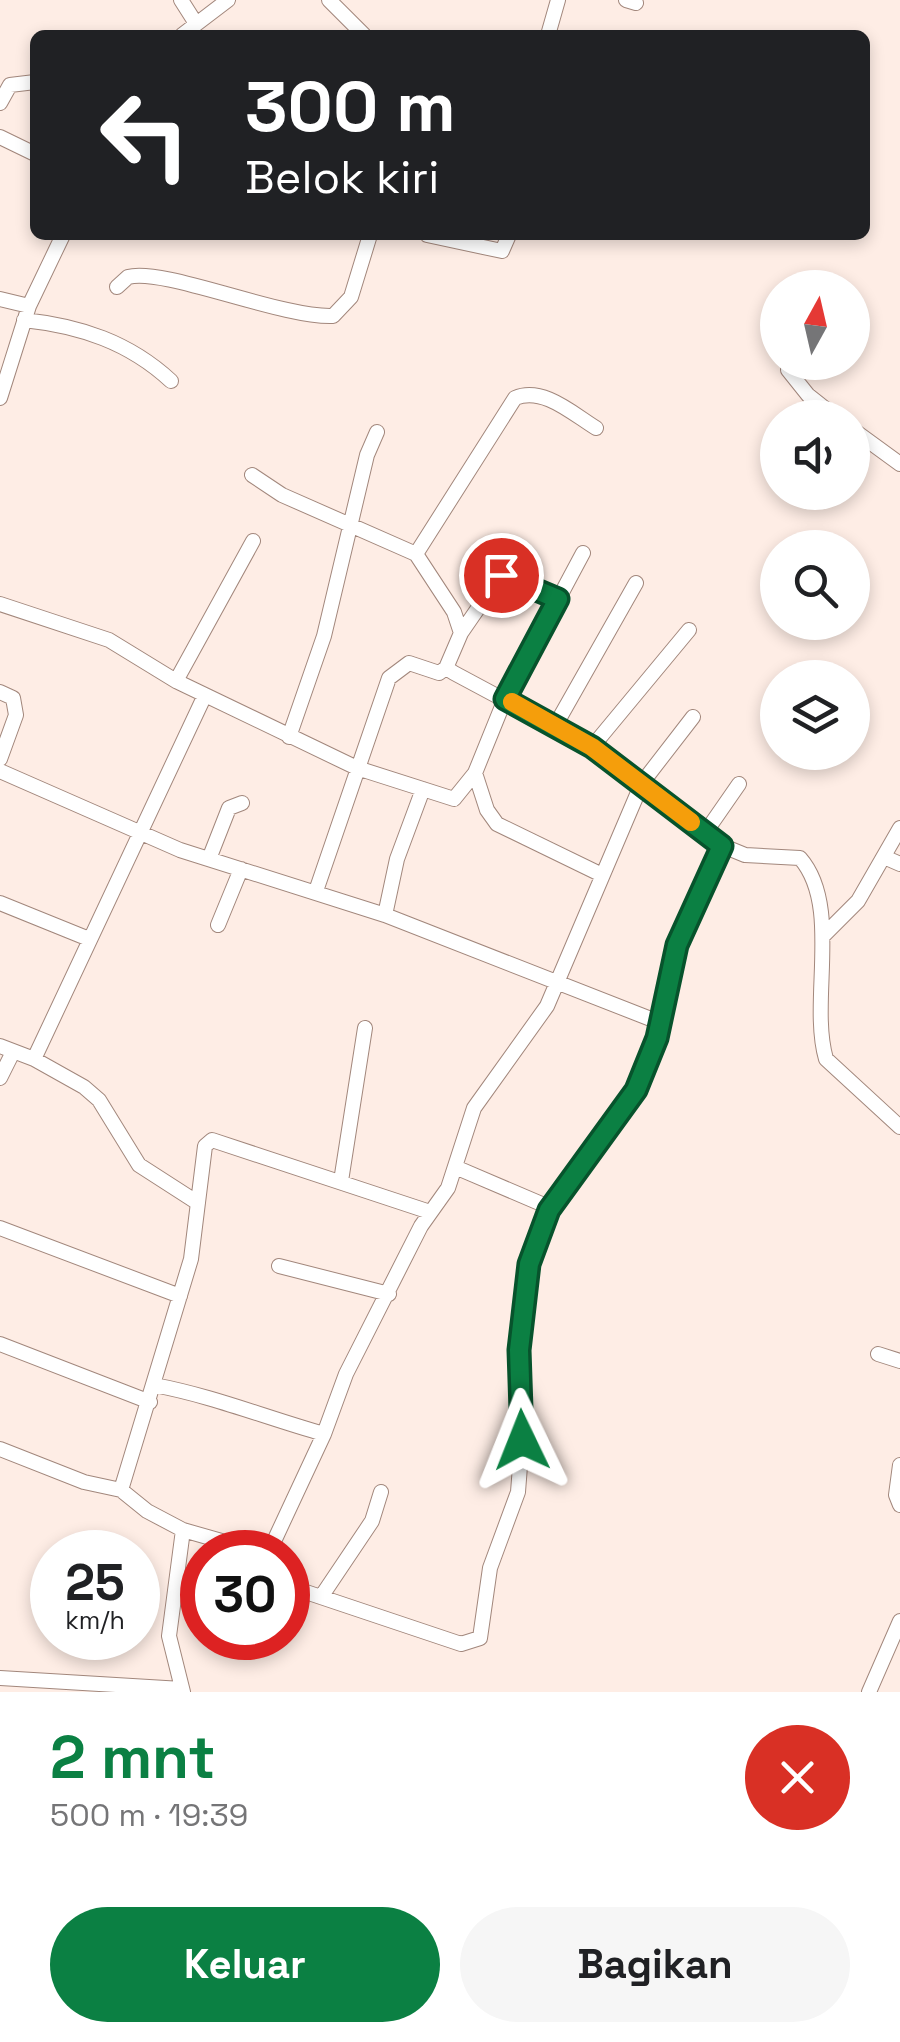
<!DOCTYPE html>
<html lang="id">
<head>
<meta charset="utf-8">
<style>
  body { margin:0; font-family:"Space Grotesk",sans-serif; background:#f6f6f6; color:#202124; height:100vh; display:flex; flex-direction:column; font-size:38px; white-space:nowrap }
  * { box-sizing:border-box; margin:0 }
  p { font-size:32px; color:#757577 }
  .icon { flex:none; width:55px; height:55px; fill:none; stroke:currentColor; stroke-width:2; stroke-linecap:round; stroke-linejoin:round }
  .map { position:relative; height:1692px; overflow:hidden }
  .side { display:flex; flex-direction:column; background:#fff; flex:1 }
  .side>* { flex:none }
  .guide { position:absolute; left:30px; top:30px; width:840px; height:210px; border-radius:15px; box-shadow:0 5px 15px #0003; background:#202124; color:#fff; overflow:hidden }
  .needle { width:65px; rotate:8deg }
  .fabs { position:absolute; left:760px; top:270px; display:grid; gap:20px }
  .fabs a { display:grid; place-items:center; width:110px; height:110px; border-radius:50%; background:#fff; box-shadow:0 5px 15px #0003; font-size:50px }
  .speed { position:absolute; left:30px; top:1530px; display:flex; gap:20px; font-size:50px; font-weight:700; text-align:center }
  .speed>* { display:grid; place-content:center; width:130px; height:130px; border-radius:50%; background:#fff; box-shadow:0 5px 15px #0003; line-height:1 }
  .speed small { font-size:25px; font-weight:400 }
  .speed .limit { border:15px solid #d22; background:#fff; color:#111 }
  .pin { position:absolute; display:grid; place-items:center; width:85px; height:85px; color:#fff; margin:-42px; border:5px solid #fff; border-radius:50%; box-shadow:0 2px 10px #0007 }
  .me { position:absolute; width:110px; margin:-55px; rotate:358deg; stroke-linejoin:round; filter:drop-shadow(0 0 8px #0008) }
  .turn { display:flex; align-items:center; gap:35px; height:210px; padding:0 50px; font-size:45px }
  .turn .icon { width:130px; height:130px; stroke-width:2.5 }
  .turn b { display:block; font-size:70px; line-height:85px }
  .round { display:grid; place-items:center; flex:none; width:105px; height:105px; border-radius:52px; background:#f6f6f6 }
  .overview { display:flex; align-items:center; justify-content:space-between; height:170px; padding:0 50px }
  h1 { font-size:60px; font-weight:600; line-height:75px; color:#0b8043 }
  .action { display:flex; gap:20px; margin-top:auto; padding:20px 50px }
  .action a { flex:1; height:115px; border-radius:60px; background:#0b8043; color:#fff; font-size:40px; font-weight:600; line-height:115px; text-align:center }
  .action a+a { background:#f6f6f6; color:#202124 }
  .map>svg:first-child { display:block }
  .lines { fill:none; stroke-linecap:round; stroke-linejoin:round }
  .minor-casing { stroke:#a2877c; stroke-width:16 }
  .minor { stroke:#fff; stroke-width:14 }
  .route-casing { stroke:#07532c; stroke-width:25 }
  .route { stroke:#0b8043; stroke-width:18 }
  .slow { stroke:#f59e0b; stroke-width:18 }
</style>
</head>
<body>
<div class="map">
<svg width="900" height="1692" viewBox="0 0 900 1692">
  <rect width="100%" height="100%" fill="#feede5"/>
  <g class="lines">
    <defs>
      <path id="minor" d="M181 0 195 22
        M329 0 364 35
        M626 0 636 3
        M182 35 228 0
        M548 35 558 0
        M0 103 10 85 35 82
        M0 137 35 154
        M427 235 502 251 509 235
        M117 287 128 277C163 267 281 318 333 316L351 297 370 235
        M0 299 29 306
        M24 320C80 326 129 342 171 381
        M789 362 788 370 808 395 837 418
        M0 398 29 306 63 235
        M852 429 900 464
        M252 475 282 495 416 554 454 612 461 633 446 668 454 673 592 747 723 846 745 855 800 858C842 906 809 1001 826 1059L900 1127
        M416 554 515 398C543 386 573 414 596 428
        M0 604 109 640 176 681 357 768 454 799 475 773 505 699 583 553
        M461 633 501 575 558 599
        M176 681 253 541
        M0 692 13 698 16 715 0 759
        M555 726 636 583
        M289 737 324 636 367 455 377 432
        M592 747 689 630
        M0 771 180 850 385 915 661 1023
        M475 773 487 810 497 824 600 874
        M705 833 739 784
        M884 857 900 864
        M209 859 229 808 242 803
        M316 891 389 678 409 663 439 673 446 668
        M0 903 89 939
        M385 915 397 859 423 789
        M218 925 241 869
        M823 936 858 901 900 828
        M0 1046 34 1059 84 1087 99 1100 139 1165 198 1203
        M34 1059 205 695
        M0 1078 13 1052
        M455 1167 551 1208
        M341 1181 365 1028
        M0 1228 180 1296
        M279 1266 389 1294
        M0 1344 150 1402
        M878 1354 900 1361
        M154 1385C213 1396 267 1418 324 1434
        M0 1449 84 1482 121 1490
        M900 1465 896 1495 900 1505
        M183 1530 260 1552
        M269 1552 324 1434 346 1374 421 1226 448 1188 474 1108 547 1006 642 783 693 717
        M288 1586 461 1644 480 1638 490 1568 518 1492 522 1440 519 1350 529 1264 549 1210 636 1089 657 1038 677 945 723 846
        M321 1597 372 1521 381 1492
        M264 1639V1638
        M0 1678 182 1689
        M183 1692 169 1636 183 1530 147 1511 121 1490 191 1259 205 1146 212 1140 430 1212
        M869 1692 900 1621"/>
    </defs>
    <!-- minor casing -->
    <use href="#minor" class="minor-casing"/>
    <!-- minor -->
    <use href="#minor" class="minor"/>
  </g>
  <g class="lines">
    <defs>
      <path id="route" d="M501 575 558 599 505 699 592 747 722 846 677 945 657 1038 636 1090 549 1210 529 1264 519 1350 522 1440"/>
    </defs>
    <!-- route casing -->
    <use href="#route" class="route-casing"/>
    <!-- route -->
    <use href="#route" class="route"/>
    <!-- slow -->
    <path class="slow" d="M512 702 592 747 691 822"/>
  </g>
</svg>
<div class="fabs">
<a><svg class="needle" viewBox="-14 -14 28 28"><path d="M0-13l5 13h-10z" fill="#e53935"/><path d="M0 13l5-13h-10z" fill="#757577"/></svg></a>
<a><svg class="icon" aria-label="sound" viewBox="0 0 24 24"><path d="M4 9h4l5-4v14l-5-4H4zM17 9q2 3 0 6"/></svg></a>
<a><svg class="icon" aria-label="search" viewBox="0 0 24 24"><circle cx="10" cy="10" r="6"/><path d="M15 15l6 6"/></svg></a>
<a><svg class="icon" aria-label="layers" viewBox="0 0 24 24"><path d="M12 4l9 5-9 5-9-5zM3 14l9 5 9-5"/></svg></a>
</div>
<div class="speed"><div>25<small>km/h</small></div><div class="limit">30</div></div>
<div class="pin" style="left:501px;top:575px;background:#d93025"><svg class="icon" aria-label="arrive" viewBox="0 0 24 24"><path d="M6 21V4h12l-3 4 3 4H6"/></svg></div>
<svg class="me" style="left:522px;top:1440px" viewBox="-20 -20 40 40"><path d="M0-17L14 15 0 8-14 15z" fill="#0b8043" stroke="#fff" stroke-width="4"/></svg>
<div class="guide">
<div class="turn"><svg class="icon" aria-label="left" viewBox="0 0 24 24"><path d="M17 20v-9H6M10 6l-5 5 5 5"/></svg><div><b>300 m</b>Belok kiri</div></div>
</div>
</div>
<section class="side">
<div class="overview"><div><h1>2 mnt</h1><p>500 m · 19:39</p></div><a class="round" style="background:#d93025;color:#fff"><svg class="icon" aria-label="close" viewBox="0 0 24 24"><path d="M6 6l12 12M18 6L6 18"/></svg></a></div>
<div class="action"><a>Keluar</a><a>Bagikan</a></div>
</section>
</body>
</html>
